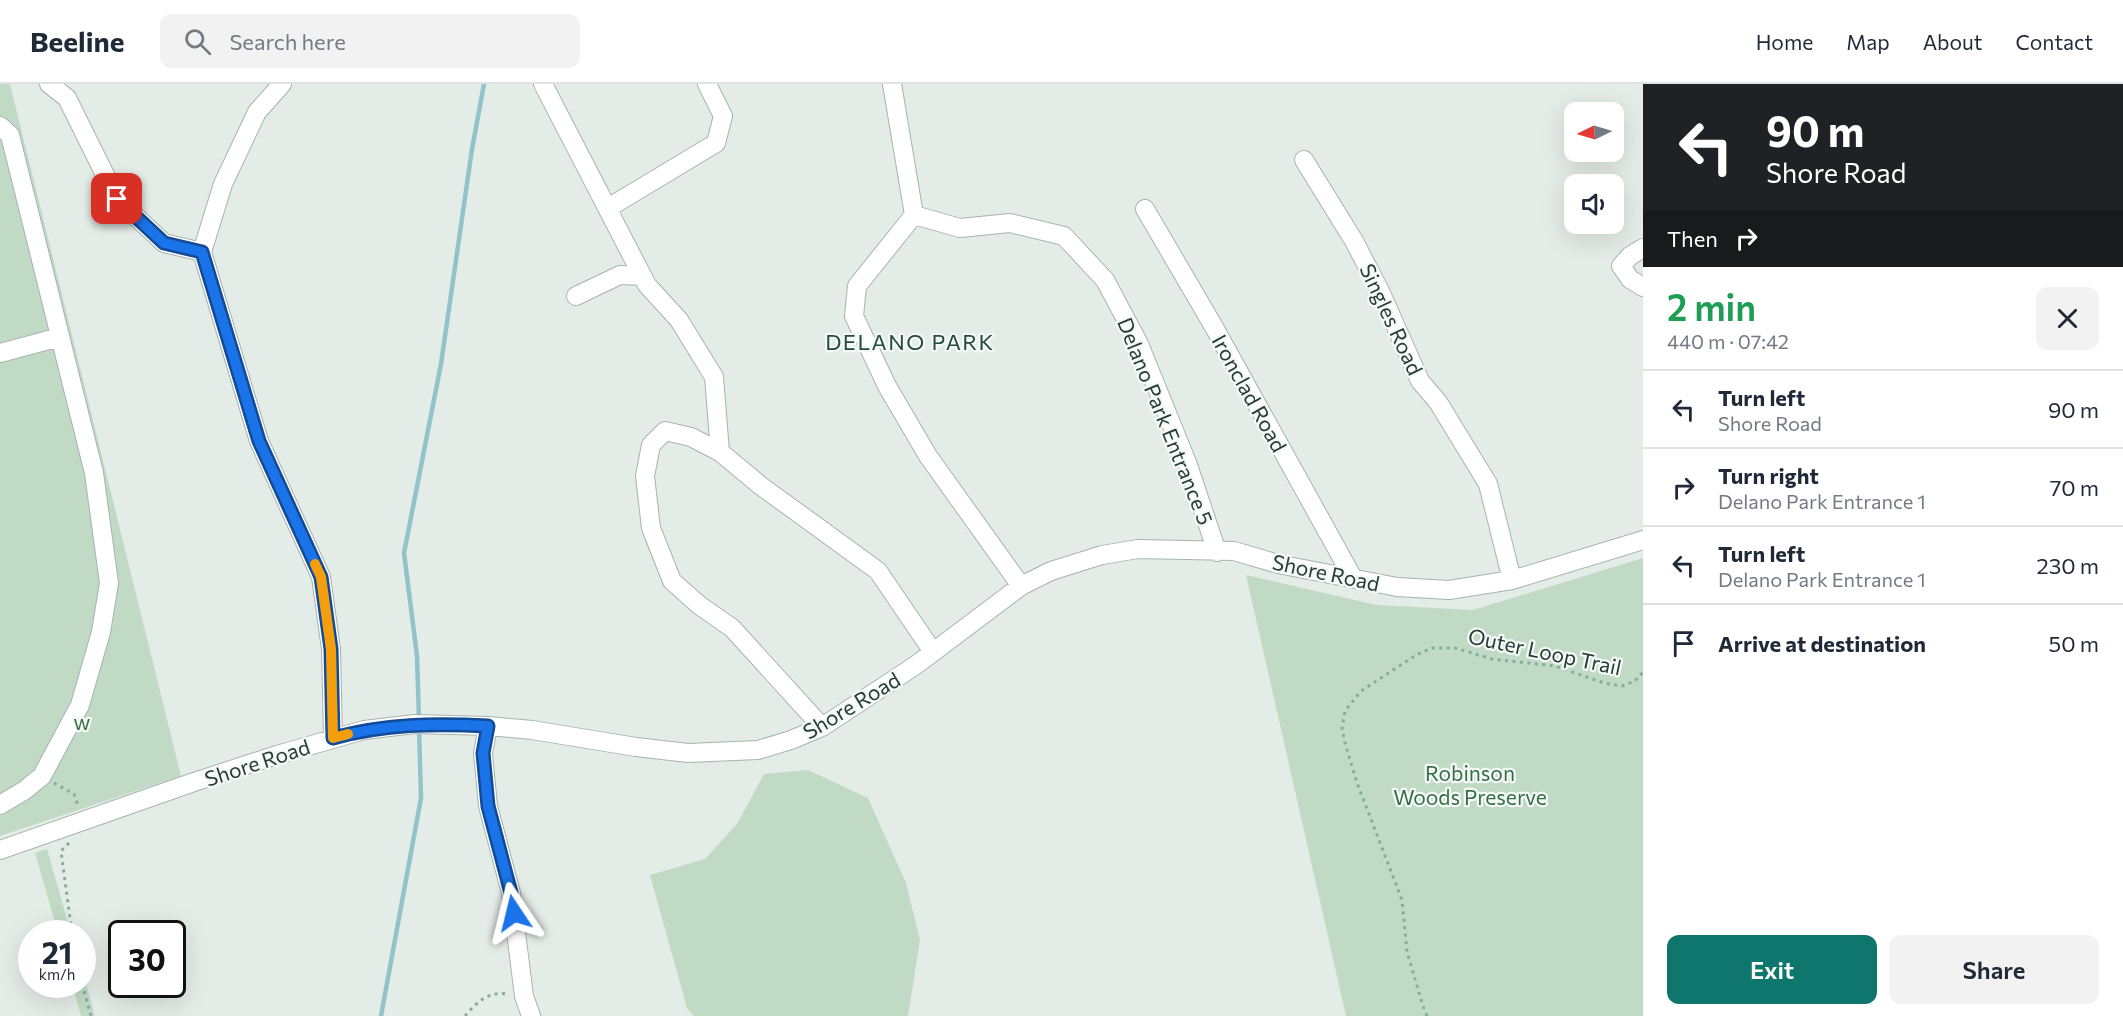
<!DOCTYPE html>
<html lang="en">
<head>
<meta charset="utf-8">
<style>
  body { margin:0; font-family:Commissioner,sans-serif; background:#f2f2f3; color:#1f2937; height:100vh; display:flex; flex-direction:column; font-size:22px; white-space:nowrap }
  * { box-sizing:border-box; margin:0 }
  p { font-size:20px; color:#747a83 }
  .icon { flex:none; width:33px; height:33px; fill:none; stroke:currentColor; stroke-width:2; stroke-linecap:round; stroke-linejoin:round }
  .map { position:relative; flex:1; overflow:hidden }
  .sheet { display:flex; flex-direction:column; background:#fff; width:480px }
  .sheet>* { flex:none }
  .hud { background:#202124; color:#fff; overflow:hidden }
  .needle { width:39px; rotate:265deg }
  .fabs { position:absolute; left:1564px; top:18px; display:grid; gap:12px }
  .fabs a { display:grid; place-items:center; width:60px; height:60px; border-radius:12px; background:#fff; box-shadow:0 6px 24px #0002; font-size:30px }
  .speed { position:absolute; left:18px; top:836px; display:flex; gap:12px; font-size:30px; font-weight:700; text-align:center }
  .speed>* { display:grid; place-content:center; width:78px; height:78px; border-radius:50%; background:#fff; box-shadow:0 6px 24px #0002; line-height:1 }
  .speed small { font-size:15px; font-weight:400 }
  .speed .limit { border:3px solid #111; border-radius:9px; background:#fff; color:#111 }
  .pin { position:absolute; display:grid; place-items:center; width:51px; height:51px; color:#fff; margin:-26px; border-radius:12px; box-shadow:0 3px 9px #0006 }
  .me { position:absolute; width:66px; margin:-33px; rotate:350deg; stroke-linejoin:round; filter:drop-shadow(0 0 4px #0008) }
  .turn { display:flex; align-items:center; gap:21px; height:126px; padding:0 24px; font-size:27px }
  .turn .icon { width:78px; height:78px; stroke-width:2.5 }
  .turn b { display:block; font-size:42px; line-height:51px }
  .then { display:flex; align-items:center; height:57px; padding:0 24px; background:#0003; gap:12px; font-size:22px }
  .round { display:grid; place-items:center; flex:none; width:63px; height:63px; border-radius:12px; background:#f2f2f3 }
  .headline { display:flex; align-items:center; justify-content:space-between; height:102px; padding:0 24px }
  h1 { font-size:36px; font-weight:600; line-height:45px; color:#1e9e55 }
  .button { display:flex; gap:12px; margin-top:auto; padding:12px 24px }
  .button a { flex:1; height:69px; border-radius:12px; background:#0f766e; color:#fff; font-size:24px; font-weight:600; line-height:69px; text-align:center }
  .button a+a { background:#f2f2f3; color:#1f2937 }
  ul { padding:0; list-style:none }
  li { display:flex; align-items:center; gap:18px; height:78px; padding:0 24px; border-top:2px solid #e0e1e3 }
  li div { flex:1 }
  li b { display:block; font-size:22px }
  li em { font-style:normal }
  header { display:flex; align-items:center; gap:36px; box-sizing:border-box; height:84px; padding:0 30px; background:#fff; border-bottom:2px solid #e0e1e3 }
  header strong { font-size:28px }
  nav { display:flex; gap:33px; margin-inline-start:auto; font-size:21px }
  .search { width:420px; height:54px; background:#f2f2f3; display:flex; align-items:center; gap:15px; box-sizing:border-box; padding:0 21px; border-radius:12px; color:#747a83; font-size:22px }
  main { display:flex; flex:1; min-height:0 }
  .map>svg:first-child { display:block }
  .green { fill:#c0dac6 }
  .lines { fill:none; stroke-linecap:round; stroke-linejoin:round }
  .stream { stroke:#93c3ca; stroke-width:4.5 }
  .minor-casing { stroke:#a7b3af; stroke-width:20 }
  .path { stroke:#89ab9f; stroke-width:3; stroke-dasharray:3 4.5; stroke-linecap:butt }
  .minor { stroke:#fff; stroke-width:18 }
  .route-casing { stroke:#114b97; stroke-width:15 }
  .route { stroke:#1a73e8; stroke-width:10 }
  .slow { stroke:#f59e0b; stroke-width:10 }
  .labels { text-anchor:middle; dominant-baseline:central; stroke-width:4.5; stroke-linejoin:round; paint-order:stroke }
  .street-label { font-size:21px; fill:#263b35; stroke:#f4f9f6 }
  .park-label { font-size:21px; fill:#356d49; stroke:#f4f9f6 }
  .neighbourhood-label { font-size:22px; letter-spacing:1.5px; fill:#244b40; stroke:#f4f9f6 }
</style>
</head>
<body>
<header>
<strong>Beeline</strong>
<div class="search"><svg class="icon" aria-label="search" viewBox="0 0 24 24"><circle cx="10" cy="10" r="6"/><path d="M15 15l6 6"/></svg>Search here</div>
<nav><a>Home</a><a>Map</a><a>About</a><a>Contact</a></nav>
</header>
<main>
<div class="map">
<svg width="1643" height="932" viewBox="0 0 1643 932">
  <rect width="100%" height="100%" fill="#e4ece8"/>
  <!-- green -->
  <path class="green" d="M0 0H10L181 692 0 752Z
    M1643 474V932H1346L1246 491 1376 521 1473 526Z
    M808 686 868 714 906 799 920 856 908 932H694L687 924 650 791 705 775 737 740 764 690Z
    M47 765 71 849H58L35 769Z
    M83 889 95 932H81L72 900H82Z"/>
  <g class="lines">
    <!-- stream -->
    <path class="stream" d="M419 636 417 572 404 469 441 280 472 65 484 0
      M381 932 421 714 419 644"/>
    <defs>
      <path id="minor" d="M49 0 67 14 117 115 164 159 202 168 259 357 321 493 331 565 333 654
        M543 0 647 201 679 236 714 293 720 368 761 402 878 487 933 568
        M892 0 914 131 960 144 1010 139 1064 152 1105 196 1139 260 1188 381 1217 468
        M0 42 10 51 94 389 109 499 101 548 80 621 42 692 25 706 0 721
        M1304 76 1354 157 1380 207 1420 297 1438 318 1488 400 1512 496
        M608 124 716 59 723 32 707 0
        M1145 125 1214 243 1353 494
        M914 131 857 202 854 232 887 302 928 372 1021 502
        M1643 164 1630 172 1621 182 1630 195 1643 203
        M202 168 223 100 257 28 282 0
        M576 212 620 191 642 192
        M0 269 60 253
        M720 368 691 353 665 347 651 361 645 392 651 444 672 497 699 521 732 544 822 643
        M488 642 483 669 488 722 511 809 524 912 531 932
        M0 766 194 698 277 671 364 646 415 640 488 642 532 646 636 663 688 669 758 666 791 656 822 643 916 581 1021 502 1051 487 1102 471 1138 465 1234 467 1278 480 1397 503 1449 506 1512 496 1643 456"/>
    </defs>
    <!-- minor casing -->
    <use href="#minor" class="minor-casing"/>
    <!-- path -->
    <path class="path" d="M54 699 74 710 78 722
      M69 759 61 767 72 849
      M82 900 91 932
      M465 932C477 918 488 907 508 910
      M1427 932 1423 922 1407 868 1402 816 1357 699 1345 659 1342 644 1345 627 1361 607 1416 571 1432 564H1455L1492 575 1555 582 1604 599 1622 602 1635 597 1643 588"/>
    <!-- minor -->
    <use href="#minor" class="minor"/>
  </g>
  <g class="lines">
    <defs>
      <path id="route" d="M117 115 164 159 202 168 259 357 321 493 331 565 333 654C385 640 433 639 488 642L483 669 488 722 511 809 514 829"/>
    </defs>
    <!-- route casing -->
    <use href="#route" class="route-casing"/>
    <!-- route -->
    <use href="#route" class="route"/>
    <!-- slow -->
    <path class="slow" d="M315 480 321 493 331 565 333 654 348 650"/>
  </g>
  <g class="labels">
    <!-- street labels -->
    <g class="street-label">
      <text transform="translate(1392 235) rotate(65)">Singles Road</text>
      <text transform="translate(1250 309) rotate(61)">Ironclad Road</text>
      <text transform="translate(1166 337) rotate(68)">Delano Park Entrance 5</text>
      <text transform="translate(1326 488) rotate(12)">Shore Road</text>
      <text transform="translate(1545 567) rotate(12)">Outer Loop Trail</text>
      <text transform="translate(851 621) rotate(-31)">Shore Road</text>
      <text transform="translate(257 678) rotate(-18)">Shore Road</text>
    </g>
    <!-- park labels -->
    <g class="park-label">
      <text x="82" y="637">w</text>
      <text x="1470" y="688">Robinson<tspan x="1470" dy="24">Woods Preserve</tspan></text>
    </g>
    <!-- neighbourhood labels -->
    <g class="neighbourhood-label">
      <text x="910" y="257">DELANO PARK</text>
    </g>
  </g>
</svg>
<div class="fabs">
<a><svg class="needle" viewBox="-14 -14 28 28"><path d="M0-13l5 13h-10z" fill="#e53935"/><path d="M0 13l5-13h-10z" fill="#747a83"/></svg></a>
<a><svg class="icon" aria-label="sound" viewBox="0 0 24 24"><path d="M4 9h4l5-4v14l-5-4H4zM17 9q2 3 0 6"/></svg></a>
</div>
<div class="speed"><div>21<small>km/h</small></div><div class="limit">30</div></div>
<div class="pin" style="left:117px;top:115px;background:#d93025"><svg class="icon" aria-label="arrive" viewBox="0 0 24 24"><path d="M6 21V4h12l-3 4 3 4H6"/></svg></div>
<svg class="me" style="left:514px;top:829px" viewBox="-20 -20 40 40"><path d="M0-17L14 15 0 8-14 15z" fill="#1a73e8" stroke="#fff" stroke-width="4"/></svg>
</div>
<section class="sheet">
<div class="hud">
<div class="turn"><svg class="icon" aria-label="left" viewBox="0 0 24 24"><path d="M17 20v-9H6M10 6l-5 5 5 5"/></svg><div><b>90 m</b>Shore Road</div></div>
<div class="then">Then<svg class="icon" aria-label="right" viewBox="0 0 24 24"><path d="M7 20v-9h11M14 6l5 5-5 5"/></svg></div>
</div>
<div class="headline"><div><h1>2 min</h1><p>440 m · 07:42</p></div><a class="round"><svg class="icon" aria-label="close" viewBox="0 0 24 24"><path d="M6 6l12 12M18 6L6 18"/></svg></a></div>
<ul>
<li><svg class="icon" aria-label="left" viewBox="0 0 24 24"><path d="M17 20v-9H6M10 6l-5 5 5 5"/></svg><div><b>Turn left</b><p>Shore Road</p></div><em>90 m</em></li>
<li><svg class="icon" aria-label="right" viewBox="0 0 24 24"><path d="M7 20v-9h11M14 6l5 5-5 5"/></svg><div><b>Turn right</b><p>Delano Park Entrance 1</p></div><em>70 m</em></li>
<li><svg class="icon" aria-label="left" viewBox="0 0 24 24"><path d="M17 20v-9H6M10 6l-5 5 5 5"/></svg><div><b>Turn left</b><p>Delano Park Entrance 1</p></div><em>230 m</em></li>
<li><svg class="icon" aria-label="arrive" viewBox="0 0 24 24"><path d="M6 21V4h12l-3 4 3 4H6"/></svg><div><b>Arrive at destination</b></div><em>50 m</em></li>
</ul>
<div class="button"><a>Exit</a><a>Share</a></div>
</section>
</main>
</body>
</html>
